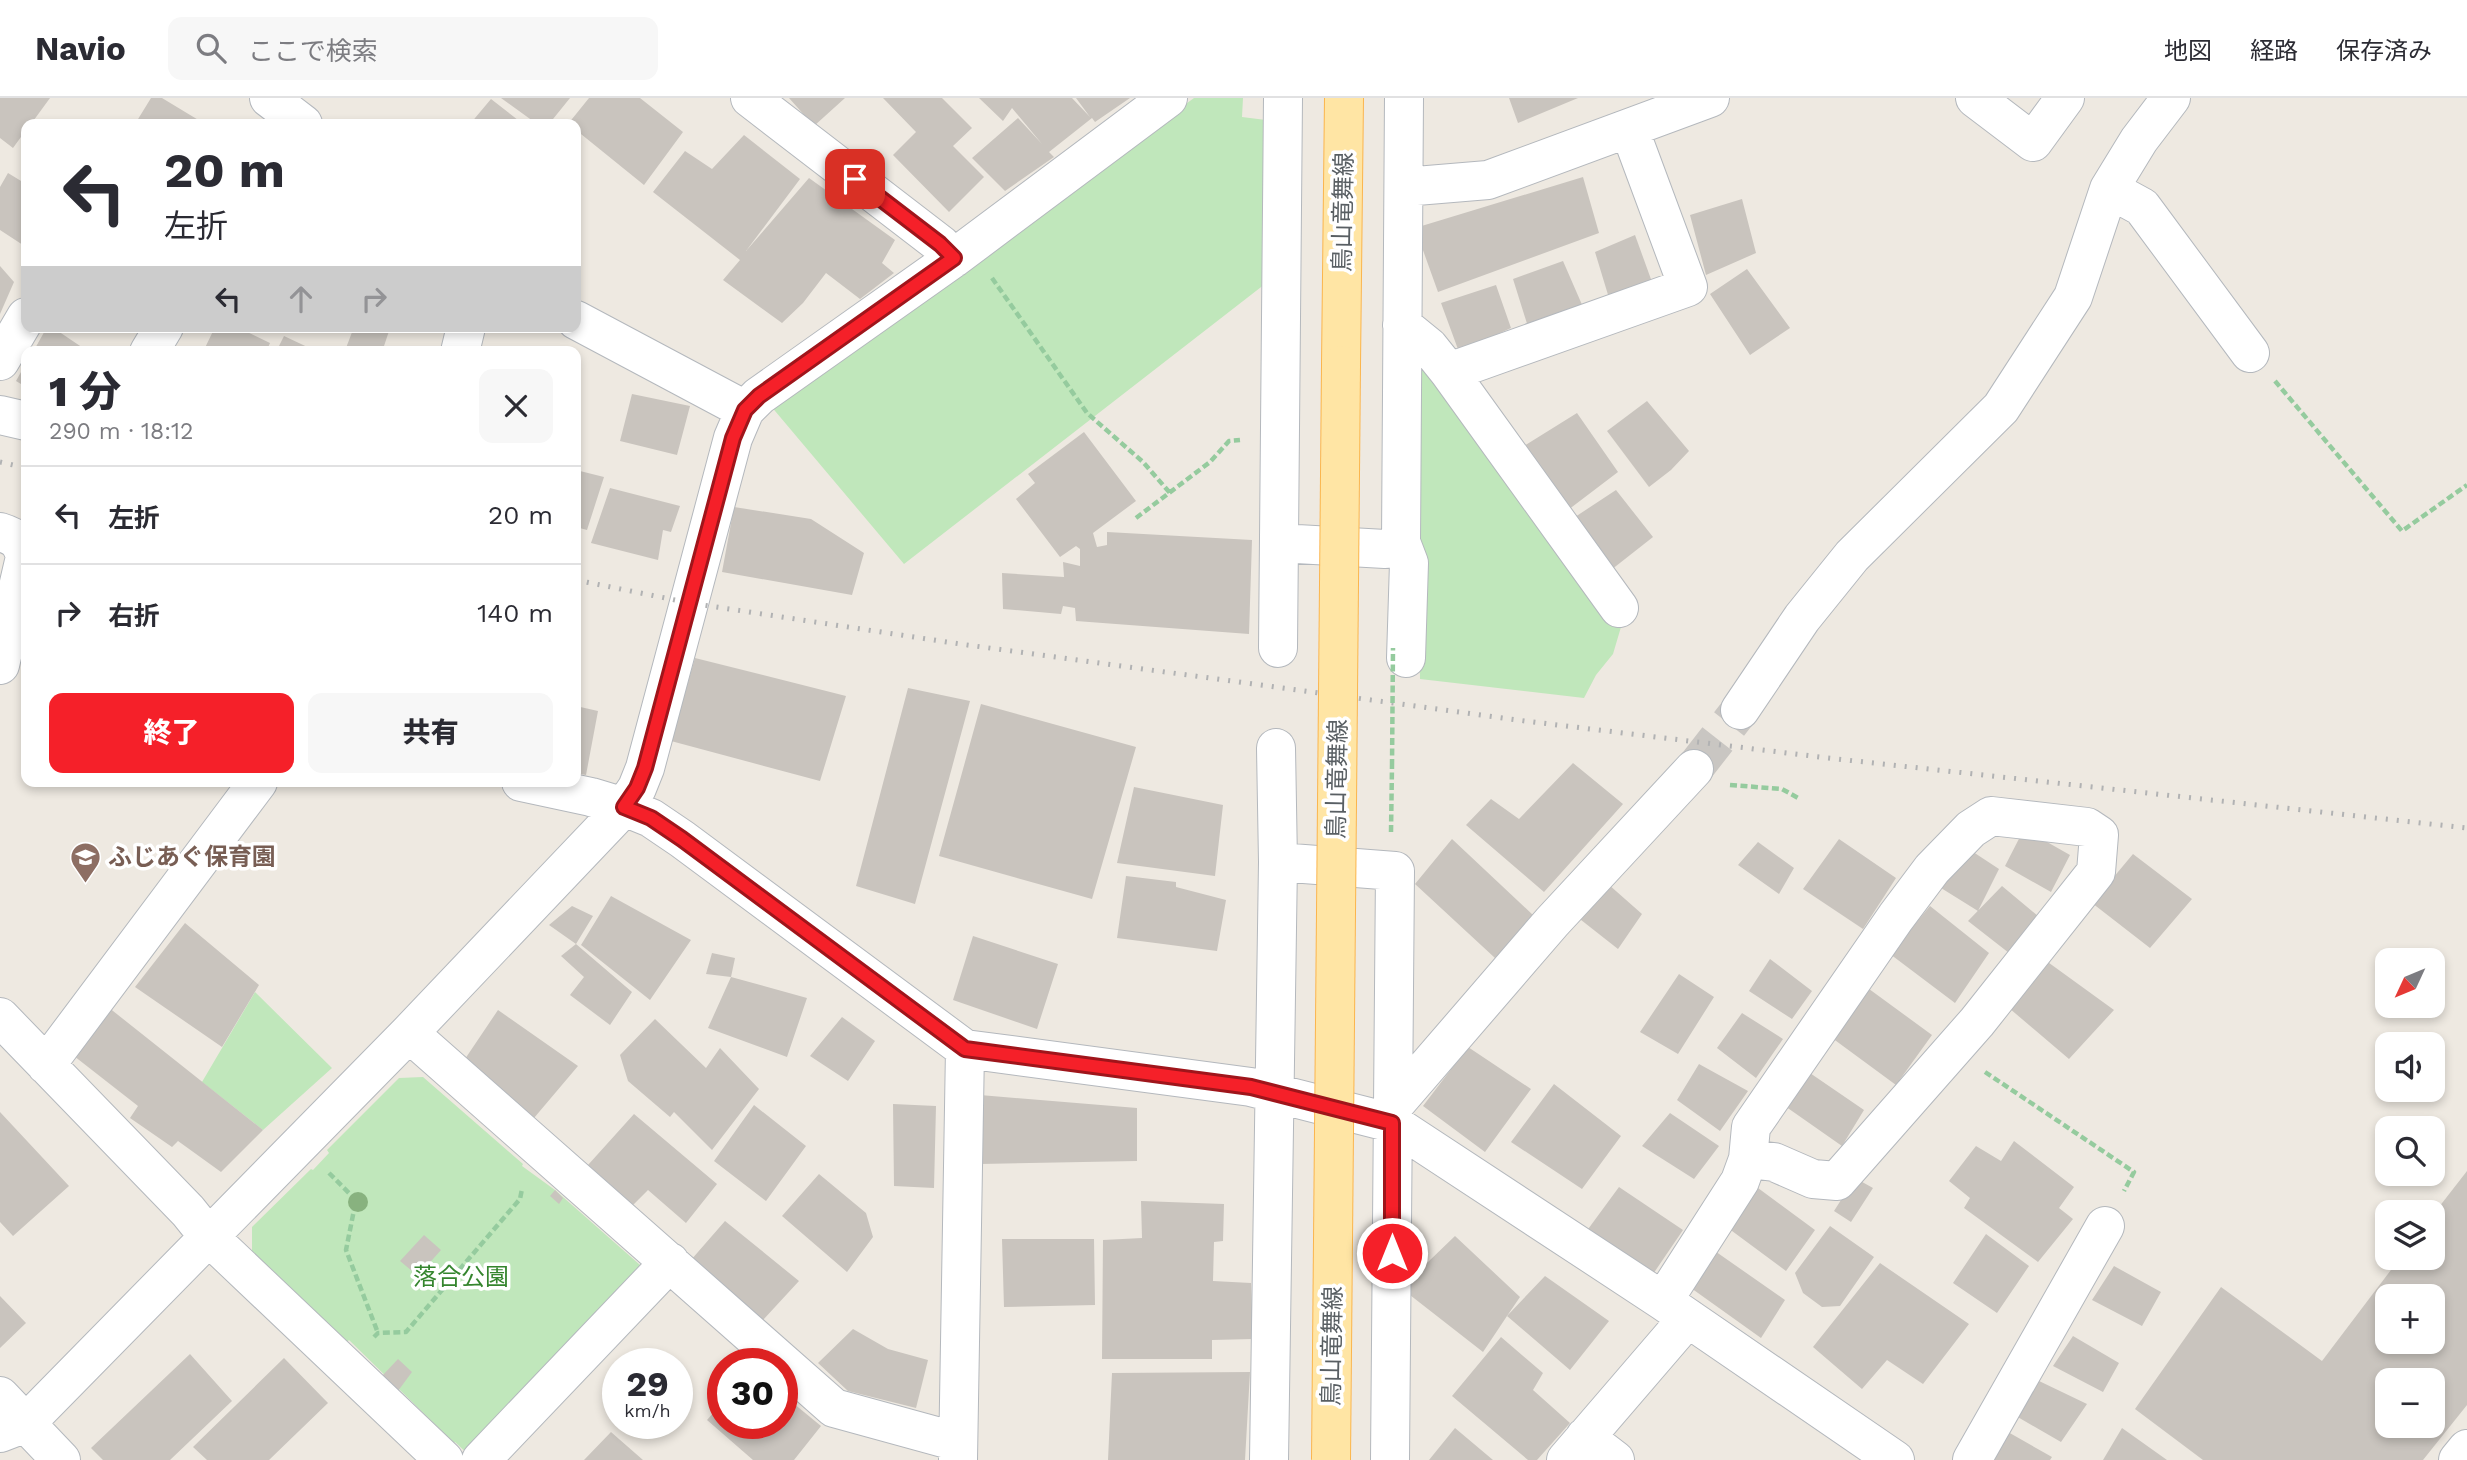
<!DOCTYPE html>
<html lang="ja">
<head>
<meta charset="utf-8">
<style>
  body { margin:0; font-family:"Work Sans","Noto Sans JP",sans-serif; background:#f7f7f7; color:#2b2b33; height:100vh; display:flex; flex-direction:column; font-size:26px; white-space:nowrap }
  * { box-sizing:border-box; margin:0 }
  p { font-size:23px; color:#7c7c81 }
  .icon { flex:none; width:38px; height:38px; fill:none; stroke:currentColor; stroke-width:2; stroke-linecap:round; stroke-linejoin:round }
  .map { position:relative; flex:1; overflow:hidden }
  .side { position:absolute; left:21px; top:248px; width:560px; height:441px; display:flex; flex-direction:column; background:#fff; border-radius:14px; box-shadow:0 4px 10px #0003 }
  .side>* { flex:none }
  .top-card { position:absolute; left:21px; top:21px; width:560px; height:214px; border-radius:14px; box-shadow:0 4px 10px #0003; background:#fff; color:#2b2b33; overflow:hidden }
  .needle { width:46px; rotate:226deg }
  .controls { position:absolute; left:2375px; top:850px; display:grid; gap:14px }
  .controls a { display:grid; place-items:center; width:70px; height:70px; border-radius:14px; background:#fff; box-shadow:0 4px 10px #0003; font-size:35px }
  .speed { position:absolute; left:602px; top:1250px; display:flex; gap:14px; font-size:35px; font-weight:700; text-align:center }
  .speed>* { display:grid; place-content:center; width:91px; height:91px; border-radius:50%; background:#fff; box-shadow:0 4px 10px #0003; line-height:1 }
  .speed small { font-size:18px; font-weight:400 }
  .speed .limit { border:10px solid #d22; background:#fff; color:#111 }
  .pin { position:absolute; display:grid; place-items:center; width:60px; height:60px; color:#fff; margin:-30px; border-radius:14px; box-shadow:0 4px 10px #0006 }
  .me { position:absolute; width:77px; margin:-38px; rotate:0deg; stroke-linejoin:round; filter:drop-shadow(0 0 5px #0008) }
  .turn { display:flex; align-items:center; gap:24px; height:147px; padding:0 28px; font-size:32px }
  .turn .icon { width:91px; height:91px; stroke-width:2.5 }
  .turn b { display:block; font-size:49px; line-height:60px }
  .lanes { display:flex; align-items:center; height:66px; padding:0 28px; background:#0003; justify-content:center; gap:35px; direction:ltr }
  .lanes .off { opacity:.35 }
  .round { display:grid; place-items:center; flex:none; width:74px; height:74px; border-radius:14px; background:#f7f7f7 }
  .headline { display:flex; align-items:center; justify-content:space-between; height:119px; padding:0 28px }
  h1 { font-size:42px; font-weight:800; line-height:52px }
  .cta { display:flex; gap:14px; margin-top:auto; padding:14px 28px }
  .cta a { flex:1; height:80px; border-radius:14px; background:#f52029; color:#fff; font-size:28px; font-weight:800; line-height:80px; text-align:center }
  .cta a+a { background:#f7f7f7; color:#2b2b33 }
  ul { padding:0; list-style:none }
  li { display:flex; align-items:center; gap:21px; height:98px; padding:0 28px; border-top:2px solid #e1e1e2 }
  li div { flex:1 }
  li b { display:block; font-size:26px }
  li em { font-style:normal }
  header { display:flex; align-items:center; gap:42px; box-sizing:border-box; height:98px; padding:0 35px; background:#fff; border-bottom:2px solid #e1e1e2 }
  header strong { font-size:33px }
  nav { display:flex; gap:38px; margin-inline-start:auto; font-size:24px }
  .search { width:490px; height:63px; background:#f7f7f7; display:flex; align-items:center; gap:18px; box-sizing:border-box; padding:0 24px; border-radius:14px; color:#7c7c81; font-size:26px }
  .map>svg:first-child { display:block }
  .green { fill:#c0e7bb }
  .building { fill:#c9c4be; fill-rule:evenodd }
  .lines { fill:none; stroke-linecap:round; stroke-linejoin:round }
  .minor-tunnel { stroke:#c9c6c2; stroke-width:38; stroke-dasharray:38 19; stroke-linecap:butt }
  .minor-casing { stroke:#b4b8bd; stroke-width:40 }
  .major-casing { stroke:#fbb54d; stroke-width:40 }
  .path { stroke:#95cb9e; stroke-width:4.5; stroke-dasharray:7 3.5; stroke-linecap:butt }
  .minor { stroke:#fff; stroke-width:38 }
  .major { stroke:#ffe5a4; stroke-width:38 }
  .rail { stroke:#b1b2b3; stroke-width:5; stroke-dasharray:2 9; stroke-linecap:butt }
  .major-bridge-casing { stroke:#fbb54d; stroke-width:40; stroke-linecap:butt }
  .path-bridge { stroke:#95cb9e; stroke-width:4.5; stroke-dasharray:7 3.5; stroke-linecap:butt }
  .major-bridge { stroke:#ffe5a4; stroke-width:38 }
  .tree { fill:#88b27f }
  .route-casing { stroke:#9f151b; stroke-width:18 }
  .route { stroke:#f52029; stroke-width:12 }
  .labels { text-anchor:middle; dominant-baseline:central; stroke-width:7; stroke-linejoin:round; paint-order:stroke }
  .street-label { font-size:24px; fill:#595f63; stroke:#fff }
  .education-label { font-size:24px; font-weight:bold; fill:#785e54; stroke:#fff; text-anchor:start }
  .park-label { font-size:24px; fill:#35852e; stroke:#fff }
</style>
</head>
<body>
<header>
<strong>Navio</strong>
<div class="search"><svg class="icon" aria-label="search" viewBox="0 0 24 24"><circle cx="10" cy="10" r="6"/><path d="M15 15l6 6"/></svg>ここで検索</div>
<nav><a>地図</a><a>経路</a><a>保存済み</a></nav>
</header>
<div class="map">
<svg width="2467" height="1362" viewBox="0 0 2467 1362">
  <rect width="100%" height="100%" fill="#eee9e1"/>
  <!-- green -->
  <path class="green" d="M1194 0H1243L1242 19 1266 22 1265 186 904 466 770 307Z
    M1417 266 1431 271 1606 521 1621 529 1613 556 1596 577 1584 600 1420 581Z
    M255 894 332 970 263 1032 202 984Z
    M423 979 523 1066 522 1068 555 1092 648 1174 471 1359 455 1344 454 1345 349 1242 347 1244 252 1156V1129L311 1071 313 1072 329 1055 327 1052 399 980Z"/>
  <!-- building -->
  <path class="building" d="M0 0H50L31 26H26V32L13 50 0 40Z
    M151 0H162L205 26H135Z
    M501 0H570L549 26H537Z
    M589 0H640L683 34 644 87 576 32V26H568Z
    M789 0H845L814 28Z
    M883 0H942L972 30 953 48 984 79 949 114 893 57 916 34Z
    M979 0H1072L1090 19 1076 0H1130L1095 24 1092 20 1049 54 1054 59 1005 93 972 60 1018 20 1042 46 1012 10 1003 23Z
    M1509 0H1578L1518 25Z
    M491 1 523 26H470Z
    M744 37 800 81 746 153 809 80 895 142 882 165 894 175 860 201 826 175 803 205 782 225 723 182 740 162 653 94 685 53 712 71Z
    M8 75 26 86V149L0 132V89Z
    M1583 79 1599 135 1438 194 1415 130Z
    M1742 101 1756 155 1706 177 1690 117Z
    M1635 137 1652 184 1609 200 1595 154Z
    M1563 163 1583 209 1529 232 1513 181Z
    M0 168 14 184 0 216Z
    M1747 171 1790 230 1750 257 1710 196Z
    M1496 187 1511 230 1459 254 1441 205Z
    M47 229H52L89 254H33Z
    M215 229H237L270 245 266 254H203Z
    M354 229H379L389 233 382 254H355L346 250Z
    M284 238 318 254H276Z
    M26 265V289L16 283Z
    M632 296 690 308 677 357 620 343Z
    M1647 303 1689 353 1671 372 1649 389 1607 333Z
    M1577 315 1618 374 1568 412 1524 348Z
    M1084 334 1136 403 1093 435 1097 449 1107 447V434L1252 442 1249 536 1076 523 1075 510 1063 508 1061 516 1003 511 1002 475 1064 479 1063 464 1080 468V451L1076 448 1060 459 1016 401 1035 385 1028 376Z
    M576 372 604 379 587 432 576 429Z
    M610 390 680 408 671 434 663 432 658 462 591 445Z
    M1616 392 1653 439 1611 472 1572 421Z
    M734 409 811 421 864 455 852 497 722 474Z
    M695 560 846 598 820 683 671 643Z
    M908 590 970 603 915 806 856 788Z
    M981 606 1136 649 1092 801 939 758Z
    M576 608 598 613 586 677 576 675Z
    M1573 665 1623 706 1544 794 1466 727 1491 701 1519 721Z
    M1134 689 1223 707 1215 778 1117 765Z
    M2024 731 2070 757 2051 794 2005 768Z
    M1452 741 1534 818 1495 860 1415 786Z
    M1839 741 1896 780 1863 831 1803 791Z
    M1758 744 1794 770 1779 796 1738 767Z
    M1961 746 1999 771 1978 813 1933 785Z
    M2133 756 2192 801 2150 850 2092 805Z
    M1126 778 1176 784V789L1226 802 1217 853 1117 840Z
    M1608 786 1642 816 1618 851 1576 818Z
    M2002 788 2038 818 2009 855 1968 823Z
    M611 798 691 842 650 902 581 847Z
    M572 808 593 818 576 846 632 894 610 927 570 897 584 879 561 858 576 846 549 827Z
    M1930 808 1989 855 1955 905 1890 856Z
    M185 825 259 887 222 949 135 889Z
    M973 838 1058 866 1037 931 953 902Z
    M712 855 735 860 731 879 807 900 787 959 708 930 731 879 706 876Z
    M1770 861 1812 893 1792 921 1749 893Z
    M2045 862 2114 912 2069 961 2009 910Z
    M1679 876 1714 899 1678 956 1640 934Z
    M1865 888 1932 937 1896 987 1828 937Z
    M108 909 263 1032 221 1074 178 1043 172 1049 130 1020 138 1008 74 958Z
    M498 912 578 968 534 1020 465 961Z
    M1742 915 1783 941 1756 980 1717 950Z
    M842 919 875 943 848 983 810 958Z
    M655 921 706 970 720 950 759 991 712 1052 674 1014 670 1019 628 983 620 957Z
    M1468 949 1531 991 1485 1054 1423 1008Z
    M1699 966 1748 993 1720 1033 1677 1002Z
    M1807 973 1864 1012 1842 1048 1782 1006Z
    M1554 986 1621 1038 1582 1091 1511 1044Z
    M980 997 1137 1010V1063L980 1066Z
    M893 1006 936 1008 934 1090 894 1088Z
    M754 1007 806 1048 766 1103 714 1063Z
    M0 1014 69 1088 13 1138 0 1124Z
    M1670 1015 1719 1048 1694 1081 1642 1048Z
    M634 1016 717 1086 686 1125 648 1092 633 1107 588 1067Z
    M2014 1043 2074 1089 2059 1110 2073 1121 2038 1164 1964 1110 1970 1100 1949 1083 1976 1048 2001 1063Z
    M2467 1073V1307L2423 1362H2203L2135 1311 2221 1189 2322 1263 2400 1160H2432V1118ZM2387 1199H2432V1244H2387ZM2387 1283H2432V1328H2387Z
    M819 1076 866 1115 873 1139 847 1174 782 1118Z
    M1855 1080 1873 1090 1851 1124 1834 1113Z
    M1619 1089 1683 1132 1649 1182 1583 1138Z
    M1758 1090 1815 1132 1786 1173 1728 1130Z
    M555 1092 563 1100 559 1106 550 1098Z
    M1141 1103 1224 1106 1223 1143 1214 1144 1213 1183 1251 1185 1253 1241 1212 1242V1261H1102L1103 1142 1142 1140Z
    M725 1123 799 1183 763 1222 691 1162Z
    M1830 1128 1874 1159 1840 1208 1822 1209 1803 1195 1795 1175Z
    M1986 1136 2029 1168 1997 1215 1953 1185Z
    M424 1137 441 1152 418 1178 400 1163Z
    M1455 1138 1520 1199 1507 1218 1545 1178 1609 1223 1570 1272 1507 1218 1483 1254 1401 1190Z
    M1002 1141H1094L1095 1207 1004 1209Z
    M1712 1151 1785 1202 1761 1240 1691 1190Z
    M1880 1165 1969 1226 1923 1286 1887 1262 1862 1291 1813 1249Z
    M2114 1168 2161 1194 2142 1228 2092 1202Z
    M0 1198 26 1225 0 1250Z
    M853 1231 888 1251 928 1262 916 1310 848 1293 818 1265Z
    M2073 1238 2119 1265 2103 1294 2053 1268Z
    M1501 1239 1543 1275 1533 1292 1570 1325 1537 1362H1528L1452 1298Z
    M190 1256 232 1303 170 1362H103L91 1350Z
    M284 1260 328 1305 269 1362H207L193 1349Z
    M398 1261 412 1274 398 1293 382 1278Z
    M1250 1274 1245 1362H1108L1112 1275Z
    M2037 1282 2087 1306 2061 1344 2016 1318Z
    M782 1296 821 1328 794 1362H753L707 1322 723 1304V1325H782Z
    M1455 1330 1493 1362H1429Z
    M2122 1330 2167 1362H2103Z
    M611 1334 643 1362H584Z
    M2008 1334 2052 1359 2050 1362H1988Z"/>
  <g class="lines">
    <!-- minor-tunnel -->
    <path class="minor-tunnel" d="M1694 671 1740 612"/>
    <defs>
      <path id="minor" d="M269 0 303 26
        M750 0 940 146 954 160
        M1404 0 1401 444 1409 465 1406 560
        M1975 0 2033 44 2065 0
        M1404 89 1488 82 1710 0
        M2109 91 2142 109 2250 255
        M576 222 745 312
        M1402 227 1429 249 1449 274 1619 510
        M149 254 164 229
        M460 254 466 229
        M0 263 26 219
        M1449 274 1688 189 1629 30
        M0 317 26 323
        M0 434C16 439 21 443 25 459L0 567
        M1279 445 1385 451 1401 444
        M1278 550 1283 0
        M1740 612 1802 520 1852 458 2001 310 2073 199 2109 91 2139 42 2171 0
        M521 684 591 699 624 709 651 720 682 741 965 951 1251 989 1392 1025 1663 1203 1895 1362
        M1278 764 1395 773 1390 1362
        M0 919 188 1113 208 1138 444 1362
        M409 935 834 1310 958 1344
        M46 967 258 684
        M1395 1006 1552 824 1694 671
        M1663 1203 1740 1083 1748 1061 1751 1029 1896 819 1932 771 1971 731 1991 718 2087 729 2099 737 2096 774 1977 924 1837 1083 1813 1081 1774 1064 1748 1061
        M0 1298 61 1362
        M0 1335 26 1325 409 935 624 709 637 690 645 670 733 340 745 312 759 298 954 160 1168 0
        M1585 1339 1615 1362
        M481 1362 670 1164
        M958 1362 965 951
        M1269 1362 1278 764 1276 650
        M1566 1362 1688 1220
        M1972 1362 2105 1128
        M2458 1362 2467 1351"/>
      <path id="major" d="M1341 267 1344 0"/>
    </defs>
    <!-- minor casing -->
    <use href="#minor" class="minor-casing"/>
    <!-- major casing -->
    <use href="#major" class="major-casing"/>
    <!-- path -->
    <path class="path" d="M992 180 1087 315 1143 364 1170 395
      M2275 283 2402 433 2467 387
      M1136 420 1210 364 1229 343 1240 342
      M1730 687 1782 691 1800 701
      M1391 734 1392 668
      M1985 974 2134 1074 2124 1093
      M329 1075 356 1102 346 1152 378 1235
      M374 1239 378 1235 406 1234 520 1101 522 1091"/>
    <!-- minor -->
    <use href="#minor" class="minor"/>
    <!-- major -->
    <use href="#major" class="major"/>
    <!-- rail -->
    <path class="rail" d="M0 364 26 370
      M576 482 690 505 960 546 1525 623 1828 660 2467 730"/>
    <defs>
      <path id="major-bridge" d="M1331 1362 1341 267"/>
    </defs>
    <!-- major-bridge casing -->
    <use href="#major-bridge" class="major-bridge-casing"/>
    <!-- path-bridge -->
    <path class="path-bridge" d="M1392 668 1393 550"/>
    <!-- major-bridge -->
    <use href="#major-bridge" class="major-bridge"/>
  </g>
  <!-- trees -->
  <circle class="tree" cx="358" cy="1104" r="10"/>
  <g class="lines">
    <defs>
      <path id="route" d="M855 81 940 146 954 160 759 298 745 312 733 340 645 670 637 690 624 709 651 720 682 741 965 951 1251 989 1392 1025V1155"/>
    </defs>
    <!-- route casing -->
    <use href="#route" class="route-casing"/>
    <!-- route -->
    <use href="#route" class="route"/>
  </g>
  <!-- icons -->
  <defs>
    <symbol id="school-pin" viewBox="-11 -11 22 30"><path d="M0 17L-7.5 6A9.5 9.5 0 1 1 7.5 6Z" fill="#8d6e63" stroke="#fff"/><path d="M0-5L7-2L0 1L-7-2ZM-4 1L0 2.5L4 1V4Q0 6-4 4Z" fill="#fff"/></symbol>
  </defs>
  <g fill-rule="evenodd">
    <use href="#school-pin" x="68" y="742" width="35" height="47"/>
  </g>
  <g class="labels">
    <!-- street labels -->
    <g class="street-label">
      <text transform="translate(1343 114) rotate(-89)">鳥山竜舞線</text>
      <text transform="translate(1337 681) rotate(-89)">鳥山竜舞線</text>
      <text transform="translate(1332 1248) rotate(-89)">鳥山竜舞線</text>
    </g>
    <!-- education labels -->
    <g class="education-label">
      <text x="108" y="759">ふじあぐ保育園</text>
    </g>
    <!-- park labels -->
    <g class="park-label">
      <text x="461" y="1179">落合公園</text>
    </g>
  </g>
</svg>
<div class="controls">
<a><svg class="needle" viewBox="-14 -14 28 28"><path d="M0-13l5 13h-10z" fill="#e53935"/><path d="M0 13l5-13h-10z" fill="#7c7c81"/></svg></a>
<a><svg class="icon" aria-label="sound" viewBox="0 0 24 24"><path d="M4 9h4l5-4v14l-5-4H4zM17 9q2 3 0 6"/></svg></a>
<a><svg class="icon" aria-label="search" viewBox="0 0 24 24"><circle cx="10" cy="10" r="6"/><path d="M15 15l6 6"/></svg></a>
<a><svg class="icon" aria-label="layers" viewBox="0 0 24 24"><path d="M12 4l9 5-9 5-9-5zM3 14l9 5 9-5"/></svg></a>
<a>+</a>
<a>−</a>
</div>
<div class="speed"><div>29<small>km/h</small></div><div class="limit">30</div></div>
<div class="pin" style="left:855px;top:81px;background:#d93025"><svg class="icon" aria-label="arrive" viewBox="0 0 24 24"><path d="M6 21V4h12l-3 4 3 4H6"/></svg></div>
<svg class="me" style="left:1392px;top:1155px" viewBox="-20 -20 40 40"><circle r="17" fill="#f52029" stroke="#fff" stroke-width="3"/><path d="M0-11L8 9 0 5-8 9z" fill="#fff"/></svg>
<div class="top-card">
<div class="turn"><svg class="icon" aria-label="left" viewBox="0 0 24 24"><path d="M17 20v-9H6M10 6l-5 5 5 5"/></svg><div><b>20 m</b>左折</div></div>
<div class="lanes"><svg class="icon" aria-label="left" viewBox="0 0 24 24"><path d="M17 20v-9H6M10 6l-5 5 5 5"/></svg><svg class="icon off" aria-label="ahead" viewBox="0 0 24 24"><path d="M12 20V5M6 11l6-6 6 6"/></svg><svg class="icon off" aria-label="right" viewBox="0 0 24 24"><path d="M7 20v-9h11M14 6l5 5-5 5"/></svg></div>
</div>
<section class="side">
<div class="headline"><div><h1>1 分</h1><p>290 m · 18:12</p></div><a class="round"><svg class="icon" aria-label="close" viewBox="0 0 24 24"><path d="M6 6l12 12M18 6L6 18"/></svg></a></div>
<ul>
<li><svg class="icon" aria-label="left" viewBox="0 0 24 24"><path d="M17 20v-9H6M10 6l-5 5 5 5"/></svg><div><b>左折</b></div><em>20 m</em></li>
<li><svg class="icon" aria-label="right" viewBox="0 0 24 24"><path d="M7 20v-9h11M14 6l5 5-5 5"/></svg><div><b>右折</b></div><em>140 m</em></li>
</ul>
<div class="cta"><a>終了</a><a>共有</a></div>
</section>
</div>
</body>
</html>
